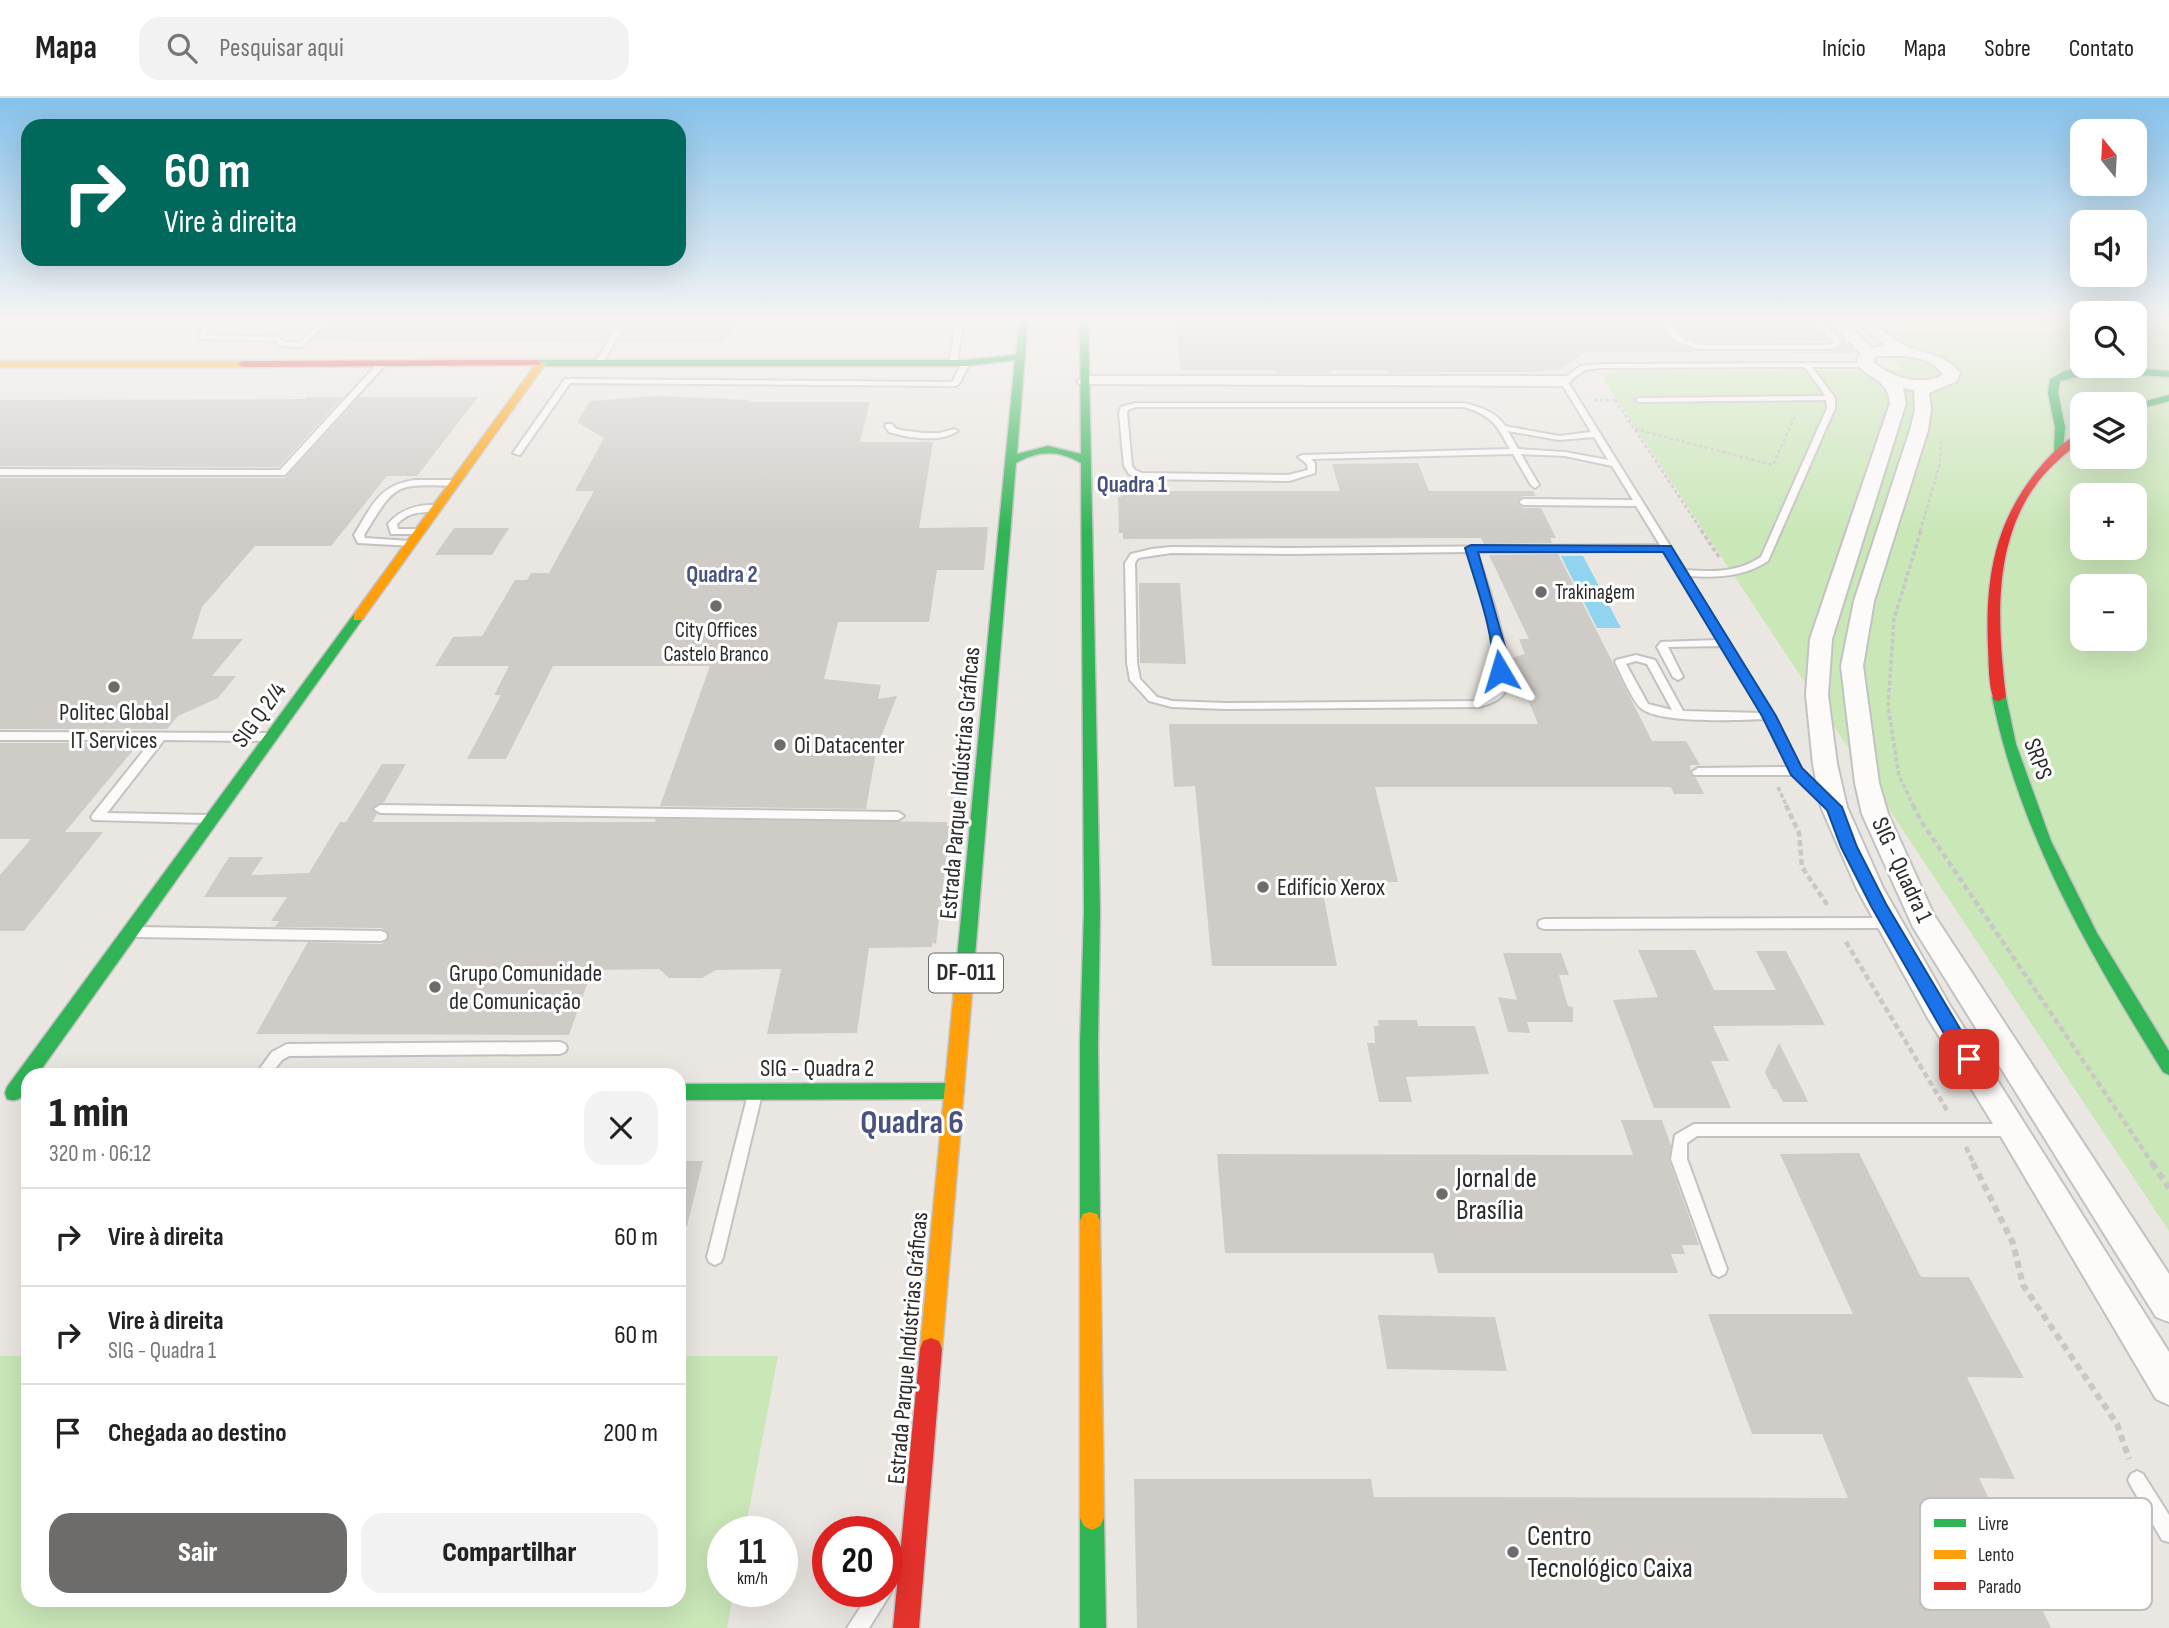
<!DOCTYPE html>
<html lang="pt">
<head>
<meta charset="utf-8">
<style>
  body { margin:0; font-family:"Sofia Sans Condensed",sans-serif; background:#f2f2f2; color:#222; height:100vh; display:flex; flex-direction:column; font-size:26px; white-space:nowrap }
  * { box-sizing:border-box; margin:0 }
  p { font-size:23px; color:#767676 }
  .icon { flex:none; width:38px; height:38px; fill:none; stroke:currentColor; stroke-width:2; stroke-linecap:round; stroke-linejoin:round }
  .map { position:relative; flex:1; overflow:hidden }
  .sheet { position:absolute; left:21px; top:970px; width:665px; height:539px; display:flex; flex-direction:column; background:#fff; border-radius:21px; box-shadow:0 7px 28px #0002 }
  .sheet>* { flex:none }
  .guide { position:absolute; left:21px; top:21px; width:665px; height:147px; border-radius:21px; box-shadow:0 7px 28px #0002; background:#00695c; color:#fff; overflow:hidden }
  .needle { width:46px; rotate:342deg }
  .tools { position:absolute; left:2070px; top:21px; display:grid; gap:14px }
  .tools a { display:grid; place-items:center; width:77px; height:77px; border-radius:14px; background:#fff; box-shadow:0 7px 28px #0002; font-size:35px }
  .speed { position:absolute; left:707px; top:1418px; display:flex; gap:14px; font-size:35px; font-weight:700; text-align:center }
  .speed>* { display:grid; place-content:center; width:91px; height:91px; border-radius:50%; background:#fff; box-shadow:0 7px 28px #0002; line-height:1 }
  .speed small { font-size:18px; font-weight:400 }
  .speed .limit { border:10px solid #d22; background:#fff; color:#111 }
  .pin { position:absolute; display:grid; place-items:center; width:60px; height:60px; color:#fff; margin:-30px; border-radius:14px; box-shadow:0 4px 10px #0006 }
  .me { position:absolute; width:77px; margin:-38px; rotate:353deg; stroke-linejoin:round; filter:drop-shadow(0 0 5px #0008) }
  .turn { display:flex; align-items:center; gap:24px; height:147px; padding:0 28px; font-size:32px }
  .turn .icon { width:91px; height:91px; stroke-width:2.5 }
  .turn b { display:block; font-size:49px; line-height:60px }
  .round { display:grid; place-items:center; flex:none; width:74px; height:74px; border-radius:21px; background:#f2f2f2 }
  .headline { display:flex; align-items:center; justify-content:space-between; height:119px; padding:0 28px }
  h1 { font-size:42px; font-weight:800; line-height:52px }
  .action { display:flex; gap:14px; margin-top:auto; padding:14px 28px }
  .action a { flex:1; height:80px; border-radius:21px; background:#6e6c6b; color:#fff; font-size:28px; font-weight:800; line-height:80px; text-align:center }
  .action a+a { background:#f2f2f2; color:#222 }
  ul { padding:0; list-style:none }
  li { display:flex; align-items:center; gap:21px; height:98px; padding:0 28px; border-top:2px solid #e0e0e0 }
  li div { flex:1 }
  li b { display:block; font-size:26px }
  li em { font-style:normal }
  header { display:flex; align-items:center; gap:42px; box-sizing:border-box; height:98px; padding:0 35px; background:#fff; border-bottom:2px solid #e0e0e0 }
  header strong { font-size:33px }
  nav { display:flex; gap:38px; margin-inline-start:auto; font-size:24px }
  .search { width:490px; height:63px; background:#f2f2f2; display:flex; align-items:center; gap:18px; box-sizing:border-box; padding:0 24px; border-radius:21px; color:#767676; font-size:26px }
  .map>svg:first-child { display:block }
  .green { fill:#cae7b8; fill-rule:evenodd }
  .water { fill:#90d4f0 }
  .building { fill:#cfccc8 }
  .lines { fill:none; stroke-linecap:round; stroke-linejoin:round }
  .lane-casing { stroke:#c3c2c2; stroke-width:4 }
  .street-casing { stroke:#c3c2c2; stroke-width:4 }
  .fast-casing { stroke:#c3c2c2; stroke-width:3 }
  .slow-casing { stroke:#c3c2c2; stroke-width:3 }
  .jam-casing { stroke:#c3c2c2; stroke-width:3 }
  .path-far3 { stroke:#c8c8c7; stroke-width:2.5; stroke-dasharray:3.5 2.5; stroke-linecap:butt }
  .path-far2 { stroke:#c8c8c7; stroke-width:3.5; stroke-dasharray:4.5 2.5; stroke-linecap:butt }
  .path-far1 { stroke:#c8c8c7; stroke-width:4.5; stroke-dasharray:6 3.5; stroke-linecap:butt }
  .path { stroke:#c8c8c7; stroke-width:6; stroke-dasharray:7 5; stroke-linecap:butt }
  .lane { fill:#fcfbfa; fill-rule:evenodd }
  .street { fill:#fcfbfa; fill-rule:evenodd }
  .fast { fill:#30b455; fill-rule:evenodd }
  .slow { fill:#ff9f0a; fill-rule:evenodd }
  .jam { fill:#e5322d; fill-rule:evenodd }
  .route { fill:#1a73e8; stroke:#114b97; stroke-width:2 }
  .poi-dot { fill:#6e6c6b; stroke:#fff; stroke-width:2.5 }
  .labels { text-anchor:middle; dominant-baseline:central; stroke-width:6; stroke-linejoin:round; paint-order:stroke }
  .far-poi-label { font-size:21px; fill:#2b2b2b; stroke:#fff; text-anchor:start }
  .far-quarter-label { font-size:23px; font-weight:bold; fill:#48517f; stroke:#fff }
  .shield { fill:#fff; stroke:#6b6b6b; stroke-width:2 }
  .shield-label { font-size:23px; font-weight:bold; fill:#2b2b2b }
  .poi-label { font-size:24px; fill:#2b2b2b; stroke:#fff; text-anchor:start }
  .street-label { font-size:24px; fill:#2b2b2b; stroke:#fff }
  .near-poi-label { font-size:28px; fill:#2b2b2b; stroke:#fff; text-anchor:start }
  .near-quarter-label { font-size:33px; font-weight:bold; fill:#48517f; stroke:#fff }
  .key { fill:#fff; stroke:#bfbfbf; stroke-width:2 }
  .key-label { font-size:19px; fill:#2b2b2b }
</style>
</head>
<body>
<header>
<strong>Mapa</strong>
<div class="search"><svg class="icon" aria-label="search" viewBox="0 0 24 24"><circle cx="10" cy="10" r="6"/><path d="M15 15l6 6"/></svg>Pesquisar aqui</div>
<nav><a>Início</a><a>Mapa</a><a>Sobre</a><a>Contato</a></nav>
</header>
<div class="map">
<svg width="2169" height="1530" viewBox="0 0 2169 1530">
  <rect width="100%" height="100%" fill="#eae6e1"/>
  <!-- green -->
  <path class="green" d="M1848 220H2082V268H2135V220H2169V1133L1604 282 1606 277 1614 273 1903 272ZM2082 306H2135V359H2082ZM2082 397H2135V450H2082ZM2082 488H2135V541H2082Z
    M0 1258H28V1502H679V1258H778L745 1433H723V1493H734L727 1530H0Z"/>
  <!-- water -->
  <path class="water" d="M1561 458H1583L1621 530H1597Z"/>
  <!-- building -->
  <path class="building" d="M356 220H737L725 244H618L623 232 615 229 604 244 311 243 333 222Z
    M1656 220 1674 246 1697 254H1831L1844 244 1856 255 1586 254 1558 273 1390 275 1385 272H1333L1329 275H1277L1272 272H1181L1175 225H1189L1188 221H1415L1420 226 1425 221Z
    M1669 220H1808L1830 243 1700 244 1684 238Z
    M656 298 749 302 748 304H870L860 344H933L919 430 988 429 984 472H937L929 524H838L824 581 881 587 878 601 897 598 877 649 866 711 660 708 710 568H553L506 661H467L501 597H494L509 568H435L453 539 482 538 515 482H527L531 475H549L594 393H575L604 340 577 324 590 303Z
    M307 299H343L279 369 0 368V302L304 301Z
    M359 299H478L417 378H387L331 448H255L202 509 192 541H243L212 578H236L218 600 178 618 167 631H0V380H285Z
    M1418 365 1429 393H1533L1536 398H1523L1516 404 1523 410H1541L1556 440H1550L1552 445 1484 446 1481 440 1123 441V435H1119L1118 399H1121V393H1340L1332 366Z
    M454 430H509L492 457H435Z
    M1558 456 1652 643H1686L1700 667H1690V675L1696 680 1704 696H1674L1671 689H1375L1398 784H1321L1337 868H1212L1195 688 1174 689 1169 626H1538L1511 560 1525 556 1519 541H1529L1489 457Z
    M1139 485H1180L1186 566 1140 565Z
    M0 645H139L65 734H103L24 833H0V777L31 741H0Z
    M382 666H406L384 704 372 710 377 716 372 724H655L656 721 947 724V728H950L936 846 932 845V849L869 850 857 935 767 936 781 871 716 872 702 880H669L659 871 592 872 569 937 256 936 308 844 381 846 388 842V834L381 830 275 829 279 823H271L287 799H204L229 759H263L251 777 309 775 340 724H346Z
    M1638 852H1695L1714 892H1776L1756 853H1786L1825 927 1713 928 1729 963H1711L1731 1010H1654L1613 902 1658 899Z
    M1503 855H1561L1569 877H1559L1568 908 1573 909V924H1527L1530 935 1508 934 1498 899 1517 902Z
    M1378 922H1417L1418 928H1475L1489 976 1406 979 1412 1004H1379L1367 945H1375L1374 928H1379Z
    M1779 945 1804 995 1808 1004H1783L1776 991H1773L1765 974Z
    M1621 1022H1662L1671 1048 1669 1062 1699 1147H1682L1685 1156H1671L1678 1175H1438L1433 1155H1225L1217 1056 1633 1057Z
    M1859 1055 1921 1179H1969L2024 1280 1967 1279 2015 1381 1979 1380 2051 1530H1137L1134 1381H1371L1374 1399 1848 1400 1822 1336H1752L1708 1216H1853L1780 1056Z
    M679 1063H703L687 1128 679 1127Z
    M1378 1217 1495 1219 1507 1273 1387 1271Z"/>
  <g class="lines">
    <defs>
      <path id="lane" d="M214 220H222L206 235V237L279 239 284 244 299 245 325 220H332L301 249 279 248 277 243 199 241 200 233Z
        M957 220H964L957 265 953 267 949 265Z
        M1417 220H1423V221L1420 223Z
        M1658 220H1665L1682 240 1699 247H1829L1834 244 1810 220H1817L1842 244 1831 251H1698L1676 244Z
        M615 232 621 233 602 267H596L595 265Z
        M380 263 387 265 285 377H0V371L280 372Z
        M963 263 970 265 959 286 955 288 570 285 520 357 513 355 565 281H568L952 284Z
        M1869 265V269H1812L1835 300V310L1768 463C1743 479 1717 480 1688 478L1774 618 1801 671 1834 703 1836 706 1834 709H1826L1793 677H1694L1692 674 1698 670 1789 669 1765 621C1739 622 1662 626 1642 611 1634 606 1620 574 1615 564L1616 562 1636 557 1655 562 1683 613 1762 615 1721 548 1668 549 1683 579 1678 582 1673 579 1657 549 1661 544 1718 542 1663 453 1477 454C1486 483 1516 565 1506 592 1501 603 1489 606 1479 609L1225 611 1172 609 1149 603 1130 582 1127 565 1125 465 1131 456 1152 451 1171 449 1288 450 1660 447 1636 408 1523 407 1519 404 1523 401 1633 402 1612 368 1565 358 1521 356 1539 387 1535 390 1531 387 1513 356 1311 361 1315 365V375L1289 383 1140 381 1129 376 1124 368 1119 315 1121 309 1135 305H1464C1479 309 1497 314 1505 328L1559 338 1591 334 1560 283 1580 268 1601 266ZM1804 269 1819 288 1825 298 1639 300 1635 302 1639 304 1826 302 1827 310 1761 459C1737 475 1712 474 1685 472L1568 284 1585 272 1601 270ZM1136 309H1464C1493 318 1496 326 1510 351L1302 357 1298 359 1307 366 1308 372 1288 377 1142 375 1135 372 1132 368 1127 315 1128 312ZM1508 333 1559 342 1594 339 1608 362 1565 354 1518 351ZM1468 454C1481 496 1501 546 1496 591L1491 597 1478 603 1225 605 1172 603 1157 599 1140 581 1137 565 1135 465 1138 460 1171 455 1288 456ZM1636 563 1647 566 1672 612 1648 606 1626 566Z
        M886 326H892L895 330 900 332 923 335H940L954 331 958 333C939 345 910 340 889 334L885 328Z
        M416 382H455L459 385 455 388C394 386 396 385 364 437L365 440 410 443 413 444V448L358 445 354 437C372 408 379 386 416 382Z
        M429 407H436L440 410C424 419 416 408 397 426L398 431H418L421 432V436H391L388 426C399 413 412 408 429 407Z
        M0 634 268 635 274 639 268 643 164 642 107 715 207 717 213 721 207 725 93 722 91 719 93 716 152 642H0Z
        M380 707 898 714 904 718 898 722 380 715 374 711Z
        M1888 820 1893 822 1894 825 1893 828 1888 830 1544 831 1539 829 1538 826 1539 823 1544 821Z
        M138 829 381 833 386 835 387 838 386 841 381 843 138 839 133 837 132 834 133 831Z
        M560 944 565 946 567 950 565 954 560 956 289 958 282 962 271 976H256L272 954 287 946Z
        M755 990 760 992 762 996 723 1159 721 1164 715 1167 709 1164 707 1159 748 996 750 992Z
        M1694 1026H2013L2018 1027 2020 1032 2018 1037 2013 1038H1697L1687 1045V1061L1727 1171 1725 1176 1719 1179 1713 1176 1711 1171 1671 1061 1675 1037Z
        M2137 1373 2143 1376 2169 1417V1444L2162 1442 2131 1388 2128 1382 2131 1376Z
        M887 1485 892 1493 869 1530H847L871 1493H887Z"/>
      <path id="street" d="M1826 220H1842L1872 250 1886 248 1853 220H1869C1881 231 1895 244 1911 250 1930 257 1946 257 1960 275L1957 283 1929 295 1931 312 1928 332 1874 503 1863 568 1879 685 1888 716 1934 817 2169 1176V1224L2156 1219 1913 829 1862 716 1855 685 1841 568 1854 503 1910 332 1915 312 1914 292 1903 290 1906 305 1832 541 1828 597 1837 666 1847 709 1883 790 1949 906 2169 1254V1307L2156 1301 2003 1042 1929 922 1857 791 1821 709 1813 666 1806 597 1810 541 1890 305C1888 276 1860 282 1857 261L1861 256ZM1880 258C1901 257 1932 257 1943 277 1920 289 1893 279 1874 265L1875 259Z
        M1085 278H1564L1572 283 1564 288 1079 286 1077 283Z"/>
      <path id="fast" d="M1020 220H1028L1017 356 1048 348 1081 356 1080 220H1088L1100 813 1098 946 1100 1123 1097 1130 1090 1132 1083 1130 1080 1123V946L1084 813 1081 365C1058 352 1039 352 1016 365L973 882 970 887 964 889 958 887 955 882 1015 262 966 268H536L531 265 536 262H966L1016 257Z
        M2099 268 2169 273V279L2097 274 2060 283 2058 295 2065 329 2063 353 2054 355 2055 329 2048 295 2050 281 2065 273Z
        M2169 297V303L2135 312 2134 306Z
        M358 515 364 519 38 976H28C28 990 24 1007 7 1001L5 995 7 989 354 516Z
        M1999 595 2006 599 2016 646 2051 743 2097 835 2169 953V977L2163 974C2090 856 2020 737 1992 599Z
        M955 985 962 987 964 993 962 999 955 1001 679 1002V986Z
        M1092 1408 1100 1412 1104 1420 1106 1530H1080V1420L1084 1412Z"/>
      <path id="slow" d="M0 263H243L248 266 243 269H0Z
        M538 263 546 265 362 522H354V516Z
        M964 875 970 877 973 882 942 1251 939 1259 931 1262 923 1259 920 1251 955 882 958 877Z
        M1090 1114 1097 1116 1100 1123 1104 1420 1100 1428 1092 1432 1084 1428 1080 1420V1123L1083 1116Z"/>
      <path id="jam" d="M536 262 541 265 539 267 243 269 238 266 243 263Z
        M2082 334V342C2064 357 2046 371 2033 391 1992 451 1998 530 2006 599L1999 603 1994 602C1988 587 1989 565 1988 549 1985 479 1995 422 2041 368 2051 356 2067 340 2082 334Z
        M931 1240 939 1243 942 1251 919 1530H893L920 1251 923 1243Z"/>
    </defs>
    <!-- lane casing -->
    <use href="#lane" class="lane-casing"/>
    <!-- street casing -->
    <use href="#street" class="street-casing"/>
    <!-- fast casing -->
    <use href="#fast" class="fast-casing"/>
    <!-- slow casing -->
    <use href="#slow" class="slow-casing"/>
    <!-- jam casing -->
    <use href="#jam" class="jam-casing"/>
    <!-- path-far3 -->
    <path class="path-far3" d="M1594 302H1617
      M1615 302 1702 433
      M1635 331 1773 367 1796 316
      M1920 433 1940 366 1941 343"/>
    <!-- path-far2 -->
    <path class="path-far2" d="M1701 432 1719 459
      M1778 689 1787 709
      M1914 709 1899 678 1888 608 1894 521 1921 432"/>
    <!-- path-far1 -->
    <path class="path-far1" d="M1786 707 1799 735 1802 769 1828 808
      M1913 707 1921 723 2153 1066
      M1846 844 1948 1014
      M1966 1049 1974 1066"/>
    <!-- path -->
    <path class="path" d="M1973 1065 2013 1145 2023 1187 2117 1326 2129 1361
      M2152 1065 2169 1090"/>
    <!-- lane -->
    <use href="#lane" class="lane"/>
    <!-- street -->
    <use href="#street" class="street"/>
    <!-- fast -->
    <use href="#fast" class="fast"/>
    <!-- slow -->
    <use href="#slow" class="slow"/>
    <!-- jam -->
    <use href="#jam" class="jam"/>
  </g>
  <!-- sky -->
  <linearGradient id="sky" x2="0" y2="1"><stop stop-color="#85c1eb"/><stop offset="0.51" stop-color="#f6f4f2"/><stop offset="1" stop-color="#f6f4f2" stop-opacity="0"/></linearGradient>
  <rect width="2169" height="435" fill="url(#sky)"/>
  <!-- route -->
  <path class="route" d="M1471 447 1671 448 1776 618 1802 670 1842 709 1857 749 1886 806 1975 956 1978 961 1975 967 1969 969 1962 967 1871 808 1841 749 1827 712 1791 677 1762 618 1663 454H1478L1507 556V573L1500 578 1494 573C1493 532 1477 490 1465 450Z"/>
  <!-- markers -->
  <g class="poi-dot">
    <circle cx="1541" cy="494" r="7"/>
    <circle cx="716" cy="508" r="7"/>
    <circle cx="114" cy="589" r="7"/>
    <circle cx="780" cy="647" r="7"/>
    <circle cx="1263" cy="789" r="7"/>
    <circle cx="435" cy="889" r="7"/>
    <circle cx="1442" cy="1096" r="7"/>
    <circle cx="1513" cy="1454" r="7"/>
  </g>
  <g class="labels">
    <!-- far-poi labels -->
    <g class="far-poi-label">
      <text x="1555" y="494">Trakinagem</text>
      <text x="716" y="532" text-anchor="middle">City Offices<tspan x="716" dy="24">Castelo Branco</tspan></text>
    </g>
    <!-- far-quarter labels -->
    <g class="far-quarter-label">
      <text x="1132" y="387">Quadra 1</text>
      <text x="722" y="477">Quadra 2</text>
    </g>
    <!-- shield labels -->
    <rect class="shield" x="929" y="855.5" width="74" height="39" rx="5"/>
    <g class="shield-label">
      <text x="966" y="875">DF-011</text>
    </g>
    <!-- poi labels -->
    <g class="poi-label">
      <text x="114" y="614" text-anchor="middle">Politec Global<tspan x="114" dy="28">IT Services</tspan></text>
      <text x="794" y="647">Oi Datacenter</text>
      <text x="1277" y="789">Edifício Xerox</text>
      <text x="449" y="875">Grupo Comunidade<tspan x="449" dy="28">de Comunicação</tspan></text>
    </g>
    <!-- street labels -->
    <g class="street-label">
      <text transform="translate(259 617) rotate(-54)">SIG Q 2/4</text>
      <text transform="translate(2038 661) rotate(70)">SRPS</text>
      <text transform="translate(960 685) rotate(-85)">Estrada Parque Indústrias Gráficas</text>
      <text transform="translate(1902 772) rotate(65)">SIG - Quadra 1</text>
      <text x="817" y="970">SIG - Quadra 2</text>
      <text transform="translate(908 1250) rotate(-85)">Estrada Parque Indústrias Gráficas</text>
    </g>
    <!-- near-poi labels -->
    <g class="near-poi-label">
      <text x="1456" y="1080">Jornal de<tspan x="1456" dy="32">Brasília</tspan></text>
      <text x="1527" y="1438">Centro<tspan x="1527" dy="32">Tecnológico Caixa</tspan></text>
    </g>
    <!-- near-quarter labels -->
    <g class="near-quarter-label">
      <text x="912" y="1025">Quadra 6</text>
    </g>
  </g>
  <!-- legend -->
  <rect x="1920" y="1400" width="232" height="112" rx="10" class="key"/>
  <rect x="1934" y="1421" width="32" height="8" fill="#30b455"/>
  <rect x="1934" y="1452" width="32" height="9" fill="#ff9f0a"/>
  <rect x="1934" y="1484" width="32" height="8" fill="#e5322d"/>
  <g class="key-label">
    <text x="1978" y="1432">Livre</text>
    <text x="1978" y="1463">Lento</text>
    <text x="1978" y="1495">Parado</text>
  </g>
</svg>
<div class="tools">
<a><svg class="needle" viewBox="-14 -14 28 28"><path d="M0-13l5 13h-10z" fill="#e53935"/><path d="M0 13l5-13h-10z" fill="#767676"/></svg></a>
<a><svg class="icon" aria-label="sound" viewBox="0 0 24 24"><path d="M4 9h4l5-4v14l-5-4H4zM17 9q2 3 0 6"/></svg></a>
<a><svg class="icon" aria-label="search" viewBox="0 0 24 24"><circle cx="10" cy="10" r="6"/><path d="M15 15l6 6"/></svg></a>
<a><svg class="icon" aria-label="layers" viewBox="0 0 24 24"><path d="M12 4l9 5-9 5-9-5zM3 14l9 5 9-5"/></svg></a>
<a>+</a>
<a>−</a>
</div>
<div class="speed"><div>11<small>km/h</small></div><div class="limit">20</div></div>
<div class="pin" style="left:1969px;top:961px;background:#d93025"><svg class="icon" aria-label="arrive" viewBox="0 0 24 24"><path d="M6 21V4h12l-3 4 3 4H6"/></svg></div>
<svg class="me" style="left:1500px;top:573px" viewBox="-20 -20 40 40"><path d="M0-17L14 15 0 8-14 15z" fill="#1a73e8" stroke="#fff" stroke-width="4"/></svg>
<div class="guide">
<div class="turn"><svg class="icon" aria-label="right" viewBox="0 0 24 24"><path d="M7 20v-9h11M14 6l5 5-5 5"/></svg><div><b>60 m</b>Vire à direita</div></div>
</div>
<section class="sheet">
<div class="headline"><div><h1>1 min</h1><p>320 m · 06:12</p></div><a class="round"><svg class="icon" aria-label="close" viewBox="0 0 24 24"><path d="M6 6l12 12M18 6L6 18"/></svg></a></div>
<ul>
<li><svg class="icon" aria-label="right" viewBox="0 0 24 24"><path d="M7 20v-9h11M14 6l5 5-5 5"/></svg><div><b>Vire à direita</b></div><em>60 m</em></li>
<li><svg class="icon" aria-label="right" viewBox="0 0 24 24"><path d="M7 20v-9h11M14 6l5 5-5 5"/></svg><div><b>Vire à direita</b><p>SIG - Quadra 1</p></div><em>60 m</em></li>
<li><svg class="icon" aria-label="arrive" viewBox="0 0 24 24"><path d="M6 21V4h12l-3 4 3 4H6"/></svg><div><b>Chegada ao destino</b></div><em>200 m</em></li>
</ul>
<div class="action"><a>Sair</a><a>Compartilhar</a></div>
</section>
</div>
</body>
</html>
